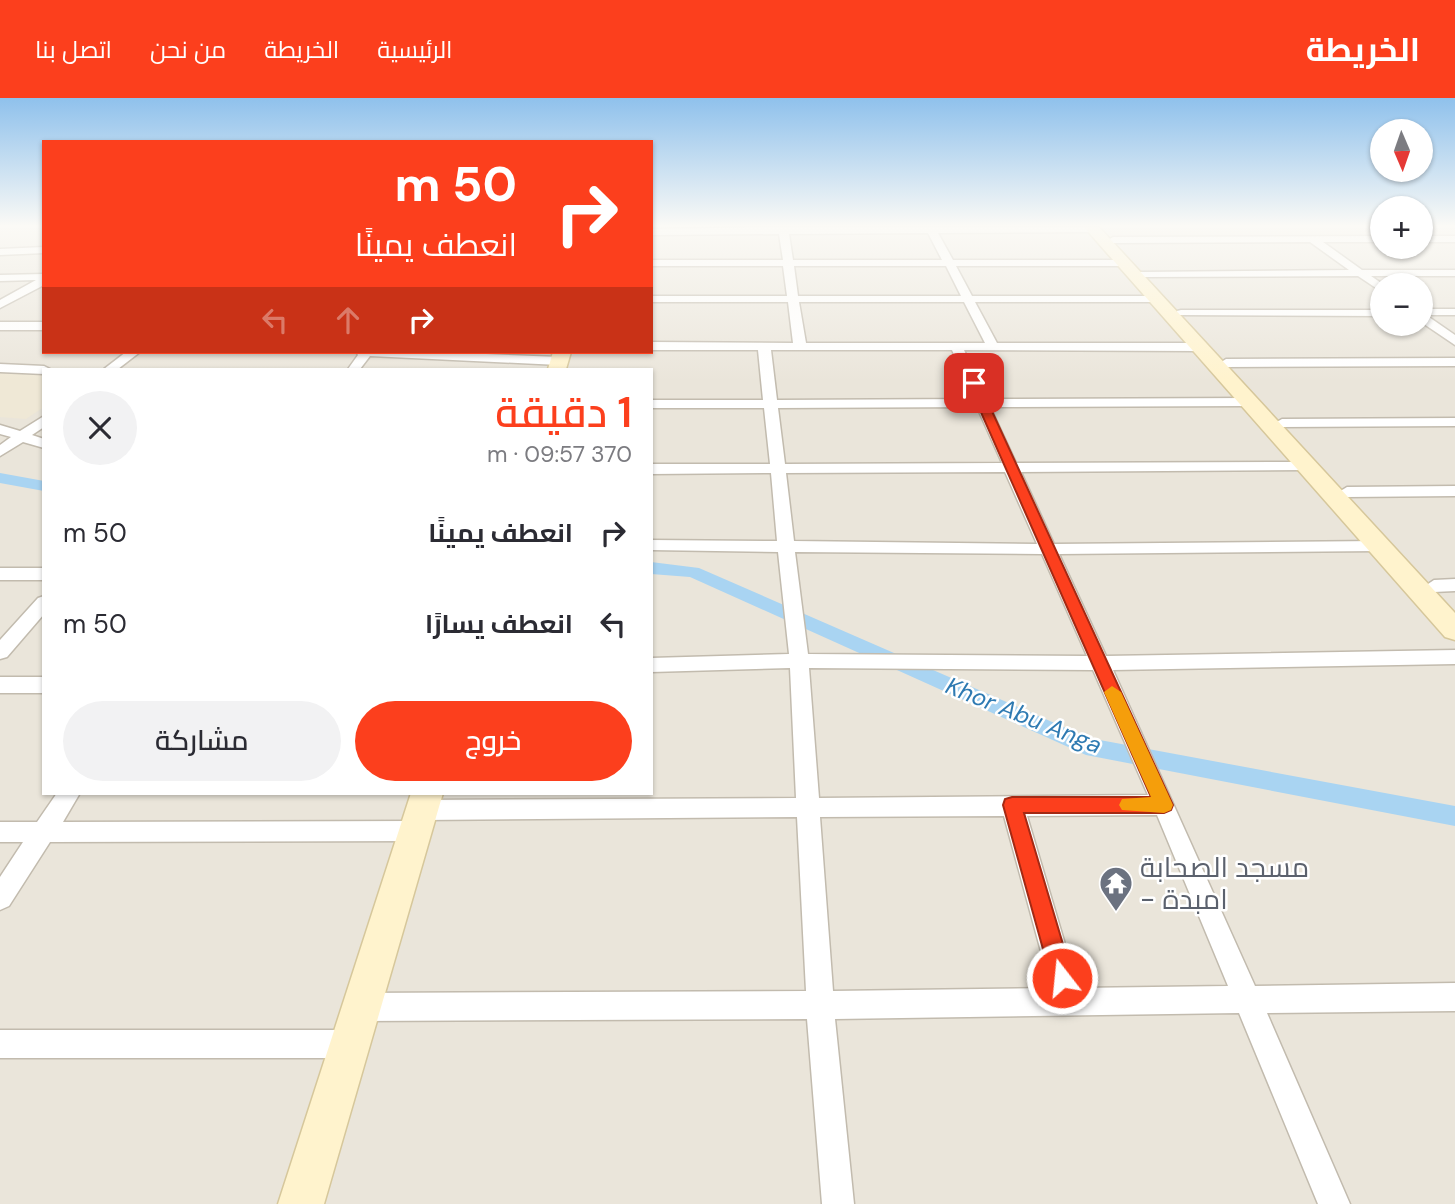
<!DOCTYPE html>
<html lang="ar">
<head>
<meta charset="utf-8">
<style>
  body { margin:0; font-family:"DM Sans",Cairo,sans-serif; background:#f2f2f3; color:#2b2b33; direction:rtl; height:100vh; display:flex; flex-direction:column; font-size:26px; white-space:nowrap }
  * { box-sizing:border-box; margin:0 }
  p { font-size:23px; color:#7c7c81 }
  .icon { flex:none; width:38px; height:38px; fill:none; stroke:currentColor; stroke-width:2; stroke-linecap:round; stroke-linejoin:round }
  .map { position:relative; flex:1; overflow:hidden; direction:ltr }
  .panel { position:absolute; left:42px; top:270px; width:611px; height:427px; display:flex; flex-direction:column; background:#fff; border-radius:0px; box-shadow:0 2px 5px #0004; direction:rtl }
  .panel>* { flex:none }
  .banner { position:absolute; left:42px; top:42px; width:611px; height:214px; border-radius:0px; box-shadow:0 2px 5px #0004; direction:rtl; background:#fc3f1d; color:#fff; overflow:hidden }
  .needle { width:46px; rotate:178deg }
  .buttons { position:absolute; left:1370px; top:21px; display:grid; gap:14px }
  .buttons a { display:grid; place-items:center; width:63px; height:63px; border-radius:50%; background:#fff; box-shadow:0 2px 5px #0004; font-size:35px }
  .pin { position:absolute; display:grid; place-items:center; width:60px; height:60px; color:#fff; margin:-30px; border-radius:14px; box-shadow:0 4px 10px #0006 }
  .me { position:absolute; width:77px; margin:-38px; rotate:344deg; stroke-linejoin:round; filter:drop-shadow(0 0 5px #0008) }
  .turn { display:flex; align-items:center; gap:24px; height:147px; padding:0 21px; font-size:32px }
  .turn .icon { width:91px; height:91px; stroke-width:2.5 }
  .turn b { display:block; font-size:49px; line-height:60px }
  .lanes { display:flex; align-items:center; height:66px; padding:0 21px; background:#0003; justify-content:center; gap:35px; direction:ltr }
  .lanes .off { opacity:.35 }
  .round { display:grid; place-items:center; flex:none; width:74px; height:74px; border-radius:37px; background:#f2f2f3 }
  .headline { display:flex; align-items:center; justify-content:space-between; height:119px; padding:0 21px }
  h1 { font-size:42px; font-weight:600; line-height:52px; color:#fc3f1d }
  .button { display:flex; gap:14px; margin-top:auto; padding:14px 21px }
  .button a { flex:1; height:80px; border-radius:42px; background:#fc3f1d; color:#fff; font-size:28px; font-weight:600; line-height:80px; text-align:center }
  .button a+a { background:#f2f2f3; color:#2b2b33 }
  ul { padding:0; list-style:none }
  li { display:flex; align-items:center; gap:21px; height:91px; padding:0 21px }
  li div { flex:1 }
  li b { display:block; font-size:26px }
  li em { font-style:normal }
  header { display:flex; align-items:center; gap:42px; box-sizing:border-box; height:98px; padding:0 35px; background:#fc3f1d; color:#fff }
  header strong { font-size:33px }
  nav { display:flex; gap:38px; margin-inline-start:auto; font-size:24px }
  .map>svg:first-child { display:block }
  .residential { fill:#eae5da; fill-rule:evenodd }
  .education { fill:#efe8d6 }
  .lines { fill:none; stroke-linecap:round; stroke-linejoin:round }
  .canal { fill:#a9d4f2; fill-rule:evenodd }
  .street-casing { stroke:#c2bbae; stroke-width:3 }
  .secondary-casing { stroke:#d6c79b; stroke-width:3 }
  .street { fill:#fff; fill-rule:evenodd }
  .secondary { fill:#fff3cd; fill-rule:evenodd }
  .route { fill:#fc3f1d; stroke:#a42913; stroke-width:2 }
  .slow { fill:#f59e0b }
  .labels { text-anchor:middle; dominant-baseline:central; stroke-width:5; stroke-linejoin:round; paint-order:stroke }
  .water-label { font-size:24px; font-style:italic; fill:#2e7ab2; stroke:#fff }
  .near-worship-label { font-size:28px; fill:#5b616d; stroke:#fff; text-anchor:start }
</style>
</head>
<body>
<header>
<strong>الخريطة</strong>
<nav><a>الرئيسية</a><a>الخريطة</a><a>من نحن</a><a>اتصل بنا</a></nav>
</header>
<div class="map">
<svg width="1455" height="1106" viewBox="0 0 1455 1106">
  <rect width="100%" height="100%" fill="#f6f3ec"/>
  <!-- residential -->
  <path class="residential" d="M0 129H44V254H651V129H1382V149H1421V129H1455V1106H0ZM1382 187H1421V226H1382ZM44 271H651V695H44Z"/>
  <!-- education -->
  <path class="education" d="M0 274 44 277V309L26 321 0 319Z"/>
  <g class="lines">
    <!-- canal -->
    <path class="canal" d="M0 375 44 383V393L0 385Z
      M651 464 699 470 1089 640 1455 708V728L1086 657 690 479 651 476Z"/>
    <defs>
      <path id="street" d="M778 129H1096L1092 134 938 135 953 162H1122L1127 165 1122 168H956L972 198H1154L1160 201 1154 204H975L997 245H1198L1204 249 1198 253 964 252 987 301 1248 300 1255 304 1248 308 990 309 1016 365 1305 364 1312 368 1305 372 1021 374 1054 446 1378 443 1386 448 1378 453 1059 456 1106 558 1455 552V566L1113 572 1255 888 1455 885V913L1267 915 1350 1106H1318L1239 915 835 921 854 1106H822L807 921 360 923 350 919 346 909 350 899 360 895 806 893 797 719 421 722 413 719 410 712 413 705 421 702 796 700 790 570 651 574V560L789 556 778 454 651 452V442L777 443 771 375 651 376V366H770L764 310H651V302H763L758 252H651V244L793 245 788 204H651V198H787L783 168H651V162H783L779 136 651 137V131ZM928 135 942 162H793L789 136ZM794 168H946L961 198H798ZM799 204H964L985 245H806ZM771 252H952L973 301 777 302ZM977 309 1002 365 785 366 778 310ZM1005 374 1037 446 794 443 786 375ZM795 454 1042 456 1087 558 808 556ZM809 570 1093 572 1148 697 819 700ZM1157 717 1228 888 1078 890 1027 718ZM1004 718 1051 890 833 893 820 719Z
        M1382 138V144H1323L1362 172H1455V178H1371L1384 187 1382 194 1358 178 1144 179 1139 176 1140 174 1349 172 1310 144 1113 145 1108 142 1113 139Z
        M1421 138H1455V144H1421Z
        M44 149V155L0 157V151Z
        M44 176V187L0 210V202L36 182 0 183V177Z
        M1421 211H1455V217H1426L1455 237V247L1421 224Z
        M1181 212H1382V218L1177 217V213Z
        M0 224H44V232H0Z
        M126 254H140L118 271H104Z
        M356 254H438L559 259 565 263 559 267 370 258 360 271H348L358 257Z
        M1455 260V268L1226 269 1220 265 1226 261Z
        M0 266 44 268 50 271H44V276L0 274Z
        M44 318V329L32 337 44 341V350L23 344 0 358V347L11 339 0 336V327L20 333Z
        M1455 320V328L1282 329 1275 325 1282 321Z
        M1455 388V398L1347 399 1339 394 1347 389Z
        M0 470H44V482H0Z
        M1455 481V493L1434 494 1425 488 1434 482Z
        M44 498V516L7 559 0 561V542L38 500Z
        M0 579H44V595H0Z
        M57 695H80L63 724 414 723 422 726 426 733 422 740 414 743 50 744 9 808 0 812V779L23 744H0V724H37Z
        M0 932H349L359 936 363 946 359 956 349 960H0Z"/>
      <path id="secondary" d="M1084 129H1099L1455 515V542L1445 539Z
        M553 254H571L566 271H548Z
        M411 695H443L324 1106H278Z"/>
    </defs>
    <!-- street casing -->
    <use href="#street" class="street-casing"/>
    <!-- secondary casing -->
    <use href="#secondary" class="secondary-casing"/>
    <!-- street -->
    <use href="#street" class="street"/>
    <!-- secondary -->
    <use href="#secondary" class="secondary"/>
  </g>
  <!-- sky -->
  <linearGradient id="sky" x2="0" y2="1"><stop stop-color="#8fc1ec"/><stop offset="0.45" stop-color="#fbfaf6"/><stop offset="1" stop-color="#fbfaf6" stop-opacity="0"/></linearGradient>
  <rect width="1455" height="284" fill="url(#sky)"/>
  <!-- route -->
  <path class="route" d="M974 282 979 285 1173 707 1171 712 1164 715H1024L1073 880 1070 888 1062 891 1054 888 1051 880 1003 707 1005 701 1012 699H1151L968 285Z"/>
  <!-- slow -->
  <path class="slow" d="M1112 588 1121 594 1173 707 1171 712 1164 715 1122 712 1119 707 1122 701 1151 699 1104 594Z"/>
  <!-- icons -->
  <defs>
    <symbol id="temple-pin" viewBox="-11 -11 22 30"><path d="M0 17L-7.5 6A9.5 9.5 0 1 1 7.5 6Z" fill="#6b7280" stroke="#fff"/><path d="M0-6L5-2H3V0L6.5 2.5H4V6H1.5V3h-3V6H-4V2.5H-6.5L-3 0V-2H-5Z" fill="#fff"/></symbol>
  </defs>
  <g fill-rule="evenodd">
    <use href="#temple-pin" x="1097" y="766" width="38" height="52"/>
  </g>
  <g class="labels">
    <!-- water labels -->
    <g class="water-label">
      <text transform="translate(1024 617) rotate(22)">Khor Abu Anga</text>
    </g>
    <!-- near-worship labels -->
    <g class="near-worship-label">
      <text x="1140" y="769">مسجد الصحابة<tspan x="1140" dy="32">- امبدة</tspan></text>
    </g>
  </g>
</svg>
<div class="buttons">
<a><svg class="needle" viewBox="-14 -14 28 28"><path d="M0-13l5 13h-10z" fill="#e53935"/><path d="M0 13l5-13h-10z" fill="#7c7c81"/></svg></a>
<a>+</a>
<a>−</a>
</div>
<div class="pin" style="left:974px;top:285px;background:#d93025"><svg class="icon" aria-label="arrive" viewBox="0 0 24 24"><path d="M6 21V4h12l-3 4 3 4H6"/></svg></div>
<svg class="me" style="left:1062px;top:880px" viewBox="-20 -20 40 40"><circle r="17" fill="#fc3f1d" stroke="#fff" stroke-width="3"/><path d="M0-11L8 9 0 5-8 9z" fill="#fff"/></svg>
<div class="banner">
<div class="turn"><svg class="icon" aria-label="right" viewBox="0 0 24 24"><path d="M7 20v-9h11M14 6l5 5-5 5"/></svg><div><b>50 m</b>انعطف يمينًا</div></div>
<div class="lanes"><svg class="icon off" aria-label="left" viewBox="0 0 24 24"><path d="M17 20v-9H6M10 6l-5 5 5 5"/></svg><svg class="icon off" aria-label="ahead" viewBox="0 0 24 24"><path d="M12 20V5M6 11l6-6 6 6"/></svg><svg class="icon" aria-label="right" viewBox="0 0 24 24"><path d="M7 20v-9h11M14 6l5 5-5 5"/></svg></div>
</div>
<section class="panel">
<div class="headline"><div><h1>1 دقيقة</h1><p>370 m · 09:57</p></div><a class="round"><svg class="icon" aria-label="close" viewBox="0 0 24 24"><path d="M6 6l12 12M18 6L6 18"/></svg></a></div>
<ul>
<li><svg class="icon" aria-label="right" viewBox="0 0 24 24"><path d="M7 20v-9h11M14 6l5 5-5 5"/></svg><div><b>انعطف يمينًا</b></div><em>50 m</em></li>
<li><svg class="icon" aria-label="left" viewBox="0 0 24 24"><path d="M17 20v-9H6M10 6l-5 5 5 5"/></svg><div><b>انعطف يسارًا</b></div><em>50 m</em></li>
</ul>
<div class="button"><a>خروج</a><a>مشاركة</a></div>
</section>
</div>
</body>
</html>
